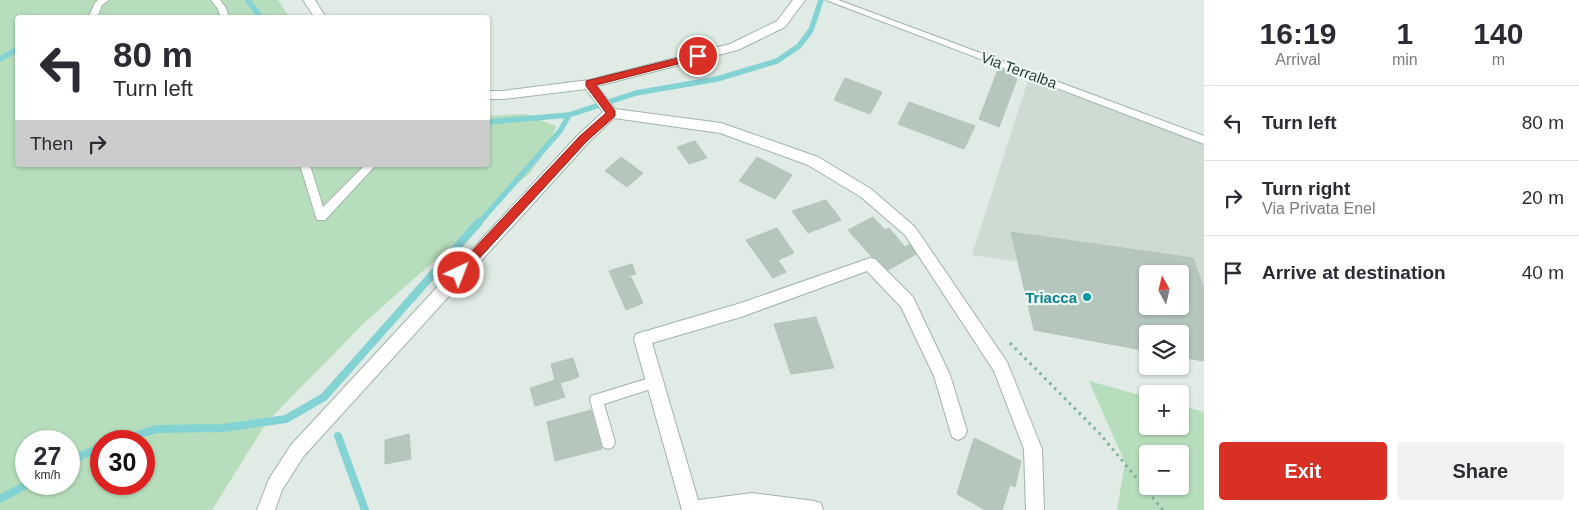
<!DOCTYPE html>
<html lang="en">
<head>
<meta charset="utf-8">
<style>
  body { margin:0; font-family:Helvetica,sans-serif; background:#f2f2f3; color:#2b2b33; height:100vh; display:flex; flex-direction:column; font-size:19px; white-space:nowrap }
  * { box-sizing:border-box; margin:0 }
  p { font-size:16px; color:#7c7c81 }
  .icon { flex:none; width:28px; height:28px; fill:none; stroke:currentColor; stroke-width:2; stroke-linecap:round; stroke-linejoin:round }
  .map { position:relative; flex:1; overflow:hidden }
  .panel { display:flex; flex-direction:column; background:#fff; width:375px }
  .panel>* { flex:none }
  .banner { position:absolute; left:15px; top:15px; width:475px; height:152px; border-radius:5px; box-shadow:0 1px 4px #0004; background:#fff; color:#2b2b33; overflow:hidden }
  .needle { width:32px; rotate:352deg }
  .fabs { position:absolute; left:1139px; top:265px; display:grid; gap:10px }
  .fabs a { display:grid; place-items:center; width:50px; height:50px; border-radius:5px; background:#fff; box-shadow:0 1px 4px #0004; font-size:25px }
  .speed { position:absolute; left:15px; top:430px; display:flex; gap:10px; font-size:25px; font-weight:700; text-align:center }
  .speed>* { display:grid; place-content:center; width:65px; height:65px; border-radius:50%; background:#fff; box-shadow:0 1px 4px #0004; line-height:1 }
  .speed small { font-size:12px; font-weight:400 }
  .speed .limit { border:8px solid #d22; background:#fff; color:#111 }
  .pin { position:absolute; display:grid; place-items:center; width:42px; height:42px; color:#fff; margin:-21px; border:2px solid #fff; border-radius:50%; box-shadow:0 1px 5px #0007 }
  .me { position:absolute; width:55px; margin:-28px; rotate:43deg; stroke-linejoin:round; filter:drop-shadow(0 0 4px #0008) }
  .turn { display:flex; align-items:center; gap:18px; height:105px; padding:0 15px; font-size:22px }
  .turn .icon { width:65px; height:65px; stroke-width:2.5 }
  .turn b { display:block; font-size:35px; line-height:42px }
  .then { display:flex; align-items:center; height:48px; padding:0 15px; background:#0003; gap:10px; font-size:19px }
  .eta { display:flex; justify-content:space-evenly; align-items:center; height:85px; text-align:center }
  .eta b { font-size:30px; font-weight:800; line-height:35px }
  .button { display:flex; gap:10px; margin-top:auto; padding:10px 15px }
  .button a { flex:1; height:58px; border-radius:5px; background:#d93025; color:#fff; font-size:20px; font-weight:800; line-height:58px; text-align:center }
  .button a+a { background:#f2f2f3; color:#2b2b33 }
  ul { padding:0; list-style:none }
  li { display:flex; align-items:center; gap:15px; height:75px; padding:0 15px; border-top:1px solid #e1e1e2 }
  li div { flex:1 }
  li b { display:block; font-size:19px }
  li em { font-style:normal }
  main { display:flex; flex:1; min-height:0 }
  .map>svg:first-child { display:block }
  .built { fill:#cedbd3 }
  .green { fill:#b7debc; fill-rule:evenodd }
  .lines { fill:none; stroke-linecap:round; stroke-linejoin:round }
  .stream-far1 { stroke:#84d3d4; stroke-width:5.5 }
  .stream { stroke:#84d3d4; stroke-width:8 }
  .building { fill:#b5c6bd; stroke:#b2c5ba; fill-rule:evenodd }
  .lane-casing { stroke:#a2b3aa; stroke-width:2 }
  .street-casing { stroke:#a2b3aa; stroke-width:2 }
  .path { stroke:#7eb19a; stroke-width:3; stroke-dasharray:2.5 4.5; stroke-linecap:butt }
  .lane { fill:#fff; fill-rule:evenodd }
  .street { fill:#fff; fill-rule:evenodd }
  .route { fill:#d93025; stroke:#8d1f18 }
  .culture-dot { fill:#0f9aa8; stroke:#f0f8f3; stroke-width:2 }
  .labels { text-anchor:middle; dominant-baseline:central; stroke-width:4.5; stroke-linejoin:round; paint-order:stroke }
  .street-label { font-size:15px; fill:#1f3c30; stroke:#f0f8f3 }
  .culture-label { font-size:15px; font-weight:bold; fill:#0d838f; stroke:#f0f8f3; text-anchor:end }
</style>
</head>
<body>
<main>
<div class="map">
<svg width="1204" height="510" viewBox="0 0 1204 510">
  <rect width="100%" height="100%" fill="#dfebe4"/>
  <!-- built -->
  <path class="built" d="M1029 77 1204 145V289L1193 258 1012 232 1019 262 972 255Z"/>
  <!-- green -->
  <path class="green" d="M0 0H278L289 17 18 18V165H488V116L525 114 556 126 546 151 529 174 502 194 481 220 366 321 267 422 212 510H0ZM26 441H69V484H26ZM101 441H144V484H101Z
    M1089 381 1147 397 1148 426H1180V405L1204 412V510H1117L1125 463ZM1148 454H1180V486H1148Z"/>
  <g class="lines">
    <!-- stream-far1 -->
    <path class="stream-far1" d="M248 0 261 18
      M0 59 18 49
      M488 122 569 115 636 93 717 79 777 61 799 46 811 30 821 0
      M478 224 560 131 569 115"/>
    <!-- stream -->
    <path class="stream" d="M338 436 365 510
      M119 441 156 429 223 428 286 419 324 397 479 222
      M69 461 101 447
      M0 499 28 484"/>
  </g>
  <!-- building -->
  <path class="building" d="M1000 69 1016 74 1014 78 1017 79 999 127 979 119 997 72Z
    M845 78 882 92 870 114 834 100Z
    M909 102 975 126 964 149 898 124Z
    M695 141 707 158 689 164 677 147Z
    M621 157 643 173 627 187 605 171Z
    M757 157 792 175 775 199 739 181Z
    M826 200 841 220 808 233 792 211Z
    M873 217 885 230 889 228 905 247 910 244 918 253 885 272 848 230Z
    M777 228 794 253 778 260 786 272 773 278 746 240Z
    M1011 232 1193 258 1204 289V361L1180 357V334H1148V351L1034 330ZM1148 274H1180V306H1148Z
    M632 264 636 274 628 276 629 278 631 277 643 303 626 310 609 271Z
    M816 317 834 368 791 374 774 324Z
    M573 358 579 377 560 383 565 397 535 406 530 388 555 380 551 364Z
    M591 410 602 449 555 461 547 422Z
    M409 434 411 459 385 464V440Z
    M974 438 1021 461 1015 487 1010 485 1002 510H985L957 494Z"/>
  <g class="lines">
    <defs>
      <path id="lane" d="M98 0H109L102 5 97 18H88L95 3Z
        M211 0H220L226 8 229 18H221L218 9Z
        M826 0H838L1204 136V144Z
        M300 165H310L323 207 365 165H376L325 220H317L316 217Z
        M656 376 660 378 662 382 660 386 604 404 615 442 613 447 608 449 603 447 590 400 591 396Z"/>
      <path id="street" d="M303 0H315L326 18H315Z
        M793 0H805L785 27 738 50 597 86 615 109 721 123 818 157 871 189 915 227 1007 362 1042 449 1044 510H1026L1024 449 994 371 905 235 861 197 808 165 720 133 614 118 588 143 303 457 282 490 275 510H257L269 479 291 445 578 135 603 112 586 89 503 99H488V91H503L589 80 730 44 777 21Z
        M870 258 875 259 913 297 950 375 967 431 964 437 958 440 952 437 934 376 901 307 867 271 741 317 652 343 698 500 752 493 814 501 821 503 823 510H682L634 339 636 334 741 303Z"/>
    </defs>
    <!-- lane casing -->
    <use href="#lane" class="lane-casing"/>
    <!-- street casing -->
    <use href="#street" class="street-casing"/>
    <!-- path -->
    <path class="path" d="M1010 343 1100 434 1163 510"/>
    <!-- lane -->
    <use href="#lane" class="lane"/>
    <!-- street -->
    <use href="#street" class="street"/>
  </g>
  <!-- route -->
  <path class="route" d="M698 53 701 54V58L596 85 615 111V116L587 141 463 276H455L453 273 455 269 580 136 606 113 586 86V81Z"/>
  <!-- markers -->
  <circle class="culture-dot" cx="1087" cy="297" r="5"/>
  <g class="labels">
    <!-- street labels -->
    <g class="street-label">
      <text transform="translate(1019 70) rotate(20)">Via Terralba</text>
    </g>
    <!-- culture labels -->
    <g class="culture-label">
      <text x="1077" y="297">Triacca</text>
    </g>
  </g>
</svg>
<div class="fabs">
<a><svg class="needle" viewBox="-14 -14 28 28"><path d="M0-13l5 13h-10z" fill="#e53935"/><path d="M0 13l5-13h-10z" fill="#7c7c81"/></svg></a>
<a><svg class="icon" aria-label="layers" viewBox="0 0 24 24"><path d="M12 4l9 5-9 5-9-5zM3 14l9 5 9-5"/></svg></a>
<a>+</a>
<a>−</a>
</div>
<div class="speed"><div>27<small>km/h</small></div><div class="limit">30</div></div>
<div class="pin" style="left:698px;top:56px;background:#d93025"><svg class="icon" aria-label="arrive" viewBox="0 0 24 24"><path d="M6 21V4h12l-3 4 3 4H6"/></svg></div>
<svg class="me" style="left:459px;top:273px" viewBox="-20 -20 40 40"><circle r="17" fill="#d93025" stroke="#fff" stroke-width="3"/><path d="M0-11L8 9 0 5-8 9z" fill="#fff"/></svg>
<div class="banner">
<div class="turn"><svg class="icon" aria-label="left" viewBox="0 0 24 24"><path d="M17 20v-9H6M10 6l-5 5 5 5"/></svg><div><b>80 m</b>Turn left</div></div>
<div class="then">Then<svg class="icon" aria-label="right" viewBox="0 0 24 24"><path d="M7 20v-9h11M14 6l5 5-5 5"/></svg></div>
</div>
</div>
<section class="panel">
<div class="eta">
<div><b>16:19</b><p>Arrival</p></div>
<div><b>1</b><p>min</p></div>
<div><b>140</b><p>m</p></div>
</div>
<ul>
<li><svg class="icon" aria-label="left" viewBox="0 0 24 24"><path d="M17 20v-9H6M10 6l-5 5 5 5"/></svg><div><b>Turn left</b></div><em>80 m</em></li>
<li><svg class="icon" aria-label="right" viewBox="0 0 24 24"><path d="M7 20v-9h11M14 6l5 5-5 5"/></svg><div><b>Turn right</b><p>Via Privata Enel</p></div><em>20 m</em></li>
<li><svg class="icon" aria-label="arrive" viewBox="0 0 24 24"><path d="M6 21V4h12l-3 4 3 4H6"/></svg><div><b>Arrive at destination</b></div><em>40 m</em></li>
</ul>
<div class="button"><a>Exit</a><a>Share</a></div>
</section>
</main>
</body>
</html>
